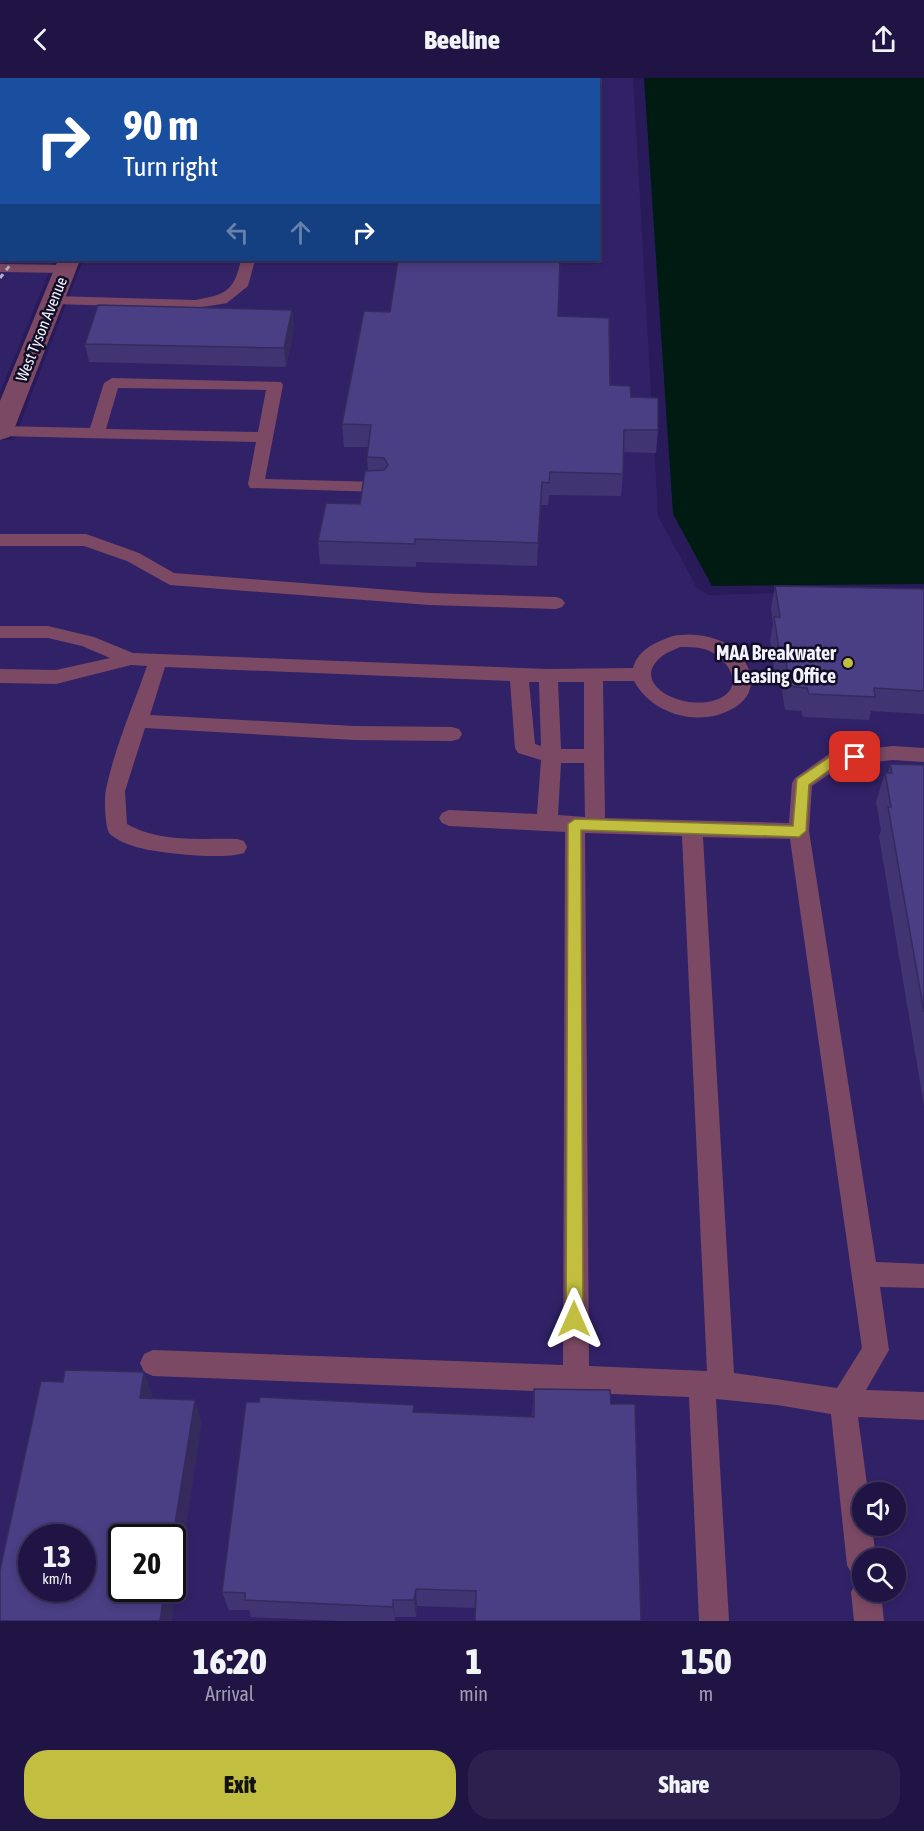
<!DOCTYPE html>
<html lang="en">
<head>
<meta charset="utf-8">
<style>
  body { margin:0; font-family:"Asap Condensed",sans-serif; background:#2c214e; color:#f1f3f6; height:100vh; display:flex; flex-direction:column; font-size:22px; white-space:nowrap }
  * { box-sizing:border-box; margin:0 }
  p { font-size:20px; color:#a19eb2 }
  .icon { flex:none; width:33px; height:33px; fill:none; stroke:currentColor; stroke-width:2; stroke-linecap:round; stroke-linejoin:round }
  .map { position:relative; height:1543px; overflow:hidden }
  .sheet { display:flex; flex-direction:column; background:#1f1443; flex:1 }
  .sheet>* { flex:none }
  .hud { position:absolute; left:0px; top:0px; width:600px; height:183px; box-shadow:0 3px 9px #0003,0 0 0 2px #3c335c; background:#1a4fa0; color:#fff; overflow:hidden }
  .tools { position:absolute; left:852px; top:1404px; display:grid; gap:12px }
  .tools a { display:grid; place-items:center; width:54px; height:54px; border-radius:50%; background:#1f1443; box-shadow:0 3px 9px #0003,0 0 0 2px #3c335c; font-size:30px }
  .speed { position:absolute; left:18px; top:1446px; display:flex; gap:12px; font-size:30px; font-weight:700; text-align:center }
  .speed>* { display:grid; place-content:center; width:78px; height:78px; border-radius:50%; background:#1f1443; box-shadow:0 3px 9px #0003,0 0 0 2px #3c335c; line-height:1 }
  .speed small { font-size:15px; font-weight:400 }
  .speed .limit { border:3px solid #111; border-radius:9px; background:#fff; color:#111 }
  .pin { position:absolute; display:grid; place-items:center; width:51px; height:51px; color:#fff; margin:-26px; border-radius:12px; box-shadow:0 3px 9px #0006 }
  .me { position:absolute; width:66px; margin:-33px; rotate:0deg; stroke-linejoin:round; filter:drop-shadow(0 0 4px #0008) }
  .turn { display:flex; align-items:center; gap:21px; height:126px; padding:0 24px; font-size:27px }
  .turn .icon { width:78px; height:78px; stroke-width:2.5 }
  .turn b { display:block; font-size:42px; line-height:51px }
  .lanes { display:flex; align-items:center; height:57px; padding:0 24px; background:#0003; justify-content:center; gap:30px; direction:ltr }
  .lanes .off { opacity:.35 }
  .eta { display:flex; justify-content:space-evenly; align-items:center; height:102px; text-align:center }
  .eta b { font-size:36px; font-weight:800; line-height:42px }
  .cta { display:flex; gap:12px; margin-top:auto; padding:12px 24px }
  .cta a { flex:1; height:69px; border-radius:24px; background:#c1be40; color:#111; font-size:24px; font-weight:800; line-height:69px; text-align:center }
  .cta a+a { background:#2c214e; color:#f1f3f6 }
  header { display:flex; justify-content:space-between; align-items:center; height:78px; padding:0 24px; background:#1f1443; font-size:27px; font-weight:800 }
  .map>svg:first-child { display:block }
  .built { fill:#312268; fill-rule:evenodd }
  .water { fill:#001c12 }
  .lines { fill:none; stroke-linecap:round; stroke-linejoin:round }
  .service { fill:#7c4964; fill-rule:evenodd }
  .minor { fill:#7c4964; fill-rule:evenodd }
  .rail { stroke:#b4b0c8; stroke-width:3; stroke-dasharray:5 5; stroke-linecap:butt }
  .wall { fill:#403572 }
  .shaded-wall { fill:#342b5c }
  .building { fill:#4a3e84; stroke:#342b5c; stroke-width:1.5; fill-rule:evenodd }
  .route { fill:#c1be40; stroke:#7d7c2a; stroke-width:1.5 }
  .poi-dot { fill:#c1be40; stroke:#110d27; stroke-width:2 }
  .labels { text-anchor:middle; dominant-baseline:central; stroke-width:5; stroke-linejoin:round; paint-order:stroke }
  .far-street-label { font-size:16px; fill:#f2f2fa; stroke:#110d27 }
  .poi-label { font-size:20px; font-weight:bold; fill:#f2f2fa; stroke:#110d27; text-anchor:end }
</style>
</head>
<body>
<header><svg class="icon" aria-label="back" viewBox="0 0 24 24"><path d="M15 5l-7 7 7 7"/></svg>Beeline<svg class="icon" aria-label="share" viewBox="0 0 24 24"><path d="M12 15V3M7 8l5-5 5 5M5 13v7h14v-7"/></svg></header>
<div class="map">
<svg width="924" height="1543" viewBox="0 0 924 1543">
  <rect width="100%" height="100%" fill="#291b59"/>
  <!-- built -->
  <path class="built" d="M0 0H99L2 2 1 177Z
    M153 0H633L658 438 697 510 708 517 924 511V1543H0V362H14L83 182H598V2ZM862 1414H896V1448H862ZM32 1460H82V1510H32ZM122 1460H172V1510H122ZM862 1480H896V1514H862Z
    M0 182H54L0 314Z"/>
  <!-- water -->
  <path class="water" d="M644 0H924V506L712 508 673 436Z"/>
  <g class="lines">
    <!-- service -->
    <path class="service" d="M568 0H580L581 2H569Z
      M241 182H255L248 208 227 225 222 226 195 230 53 226 46 222 53 218 195 222C226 217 234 213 241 182Z
      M0 186 65 187 72 191 65 195 0 194Z
      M112 300 281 304 283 307 265 401 379 404 385 405 387 409 385 413 379 414 250 410 248 406 256 364 0 358V348L90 350 104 305ZM118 310 266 312 258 354 106 351Z
      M0 456H86L139 475 174 495 429 515 556 519 562 521 565 525 562 529 556 531 429 527 170 507 127 483 84 468H0Z
      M0 548H48L94 559 133 575 548 591 633 590C636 577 647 569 658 564 665 561 672 557 680 557 696 555 715 559 729 567 750 581 762 611 737 628 703 651 653 638 634 603H603L605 740 789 745 792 705 795 700 829 676 836 674 893 668 924 670V684L893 682 841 688 812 708 809 753 876 1184 924 1186V1210L880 1209 889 1272 866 1312 924 1314V1342L858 1339 868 1414H862V1448H872L876 1480H862V1514H881L884 1543H854L851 1514 856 1504 861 1501 852 1497 847 1487 831 1336 777 1327 716 1321 729 1543H699L689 1319 153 1298 144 1294 140 1285 144 1276 153 1272 563 1287 565 754 449 748 442 745 439 740 442 735 449 732 537 736 541 682 518 675 515 670 510 603 165 589 150 637 354 648 452 649 459 651 462 656 459 661 452 663 354 662 145 650 125 713 127 746C160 765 201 760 237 761L244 763 247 769 244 775C224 781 184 777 162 774 146 772 122 767 110 756 105 751 104 718 106 711 115 669 133 628 147 588L131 587 56 606 0 605V591L56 592 110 580 82 568 48 560H0ZM680 569C688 569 696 569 704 571 722 576 746 603 724 618 694 638 627 609 660 580 665 575 674 572 680 569ZM529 604H539L541 668 535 666ZM558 604H584V671H561ZM561 685H584L585 739 558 737ZM585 755 682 758 707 1293 589 1288ZM703 759 790 761 862 1270 837 1310 734 1295Z"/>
    <!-- minor -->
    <path class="minor" d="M131 0H151L131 2Z
      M58 182H80L13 354 9 359 0 362V323Z"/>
    <!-- rail -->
    <path class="rail" d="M0 200 14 182"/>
  </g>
  <!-- wall -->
  <path class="wall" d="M218 0H514L513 2H208Z
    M292 232 294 250 286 289 89 284 85 266Z
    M390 234 558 238 610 307 631 319 658 352 656 375 624 374 623 396 621 418 549 417 548 427H541L537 488 416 484V489L320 486 318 463 360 426 368 393 367 379 368 369H344L342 346Z
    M775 508 924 511V636L871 633 869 642 803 639 801 633 785 632 781 607H776L770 562 773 546 771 531Z
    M890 686 924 687V1028L879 758 881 752 876 724 885 695H888Z
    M534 1311 610 1312 475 1530 417 1528 416 1539H395V1543H340L251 1539 249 1532H229L222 1514 414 1327V1334L532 1339Z"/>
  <!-- shaded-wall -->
  <path class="shaded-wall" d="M292 232 294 250 286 289 284 270Z
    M542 404 541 427 537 488 538 465Z
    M144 1294 152 1316 149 1342 140 1320Z
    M195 1322 202 1344 172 1543H160L165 1510H172V1465Z
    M416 1511 417 1528 416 1539 414 1522Z
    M393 1522 395 1539V1543L393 1529Z"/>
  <!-- building -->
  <path class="building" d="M209 0 218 1 445 0V2H208Z
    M398 182H560L558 238 609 240 610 307 630 308 631 319 658 320V352H624L623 396 550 394 549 405 542 404 538 465 415 461V466L318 463 326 425 360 426 365 393 384 392 388 387 384 380 367 379 371 347 342 346 364 233 390 234Z
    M98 227 292 232 284 270 85 266Z
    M775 508 924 511V613L874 610 875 619 809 616 807 610 790 608 786 584H781L774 539H780Z
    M890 686 924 687V934L888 729H891L885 695H892Z
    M65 1292 144 1294 140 1320 195 1322 172 1465V1460H122V1510H165L160 1543H0V1492L41 1303 63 1304ZM32 1460H82V1510H32Z
    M534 1311 610 1312 611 1326H635L641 1543H475L476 1513 416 1511 414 1522H393V1529L245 1522V1515L222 1514 246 1324H259L260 1319 414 1327 413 1334 534 1339Z"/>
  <!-- route -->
  <path class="route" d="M855 674 861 679 859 683 839 685 809 707 806 753 799 759 581 752 583 1241 581 1247 574 1249 568 1247 566 1241 568 746 575 741 793 748 797 701 831 678Z"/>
  <!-- markers -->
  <circle class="poi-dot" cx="848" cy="585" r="6"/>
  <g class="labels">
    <!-- far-street labels -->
    <g class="far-street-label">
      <text transform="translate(41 251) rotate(-68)">West Tyson Avenue</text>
    </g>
    <!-- poi labels -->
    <g class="poi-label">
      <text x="836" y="574">MAA Breakwater<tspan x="836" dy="23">Leasing Office</tspan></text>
    </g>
  </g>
</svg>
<div class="tools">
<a><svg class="icon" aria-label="sound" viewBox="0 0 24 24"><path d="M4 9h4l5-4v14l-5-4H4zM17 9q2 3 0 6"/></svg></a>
<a><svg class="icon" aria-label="search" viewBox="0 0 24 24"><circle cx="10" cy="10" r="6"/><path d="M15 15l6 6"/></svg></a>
</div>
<div class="speed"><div>13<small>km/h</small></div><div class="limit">20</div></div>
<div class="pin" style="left:855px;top:679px;background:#d93025"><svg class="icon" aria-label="arrive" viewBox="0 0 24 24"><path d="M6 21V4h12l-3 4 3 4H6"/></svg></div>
<svg class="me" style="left:574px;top:1241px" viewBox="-20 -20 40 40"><path d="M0-17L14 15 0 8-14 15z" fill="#c1be40" stroke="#fff" stroke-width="4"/></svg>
<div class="hud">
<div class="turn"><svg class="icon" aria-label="right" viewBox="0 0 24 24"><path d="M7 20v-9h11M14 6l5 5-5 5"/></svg><div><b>90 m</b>Turn right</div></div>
<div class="lanes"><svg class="icon off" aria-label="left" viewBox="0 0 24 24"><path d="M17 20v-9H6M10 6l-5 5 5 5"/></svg><svg class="icon off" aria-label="ahead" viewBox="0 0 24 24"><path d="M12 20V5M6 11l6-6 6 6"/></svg><svg class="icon" aria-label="right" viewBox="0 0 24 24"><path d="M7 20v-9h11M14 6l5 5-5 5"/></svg></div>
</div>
</div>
<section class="sheet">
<div class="eta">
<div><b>16:20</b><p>Arrival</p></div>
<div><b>1</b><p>min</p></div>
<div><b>150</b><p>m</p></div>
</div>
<div class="cta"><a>Exit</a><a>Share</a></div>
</section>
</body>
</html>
